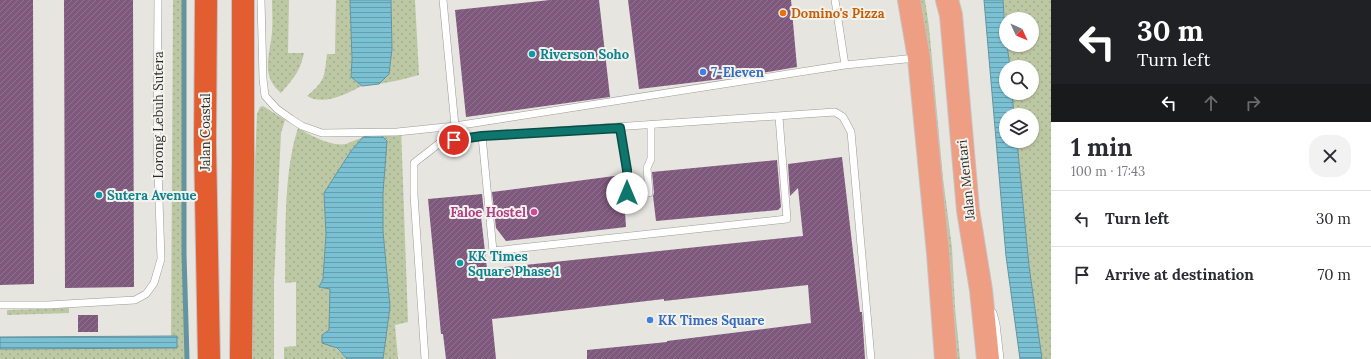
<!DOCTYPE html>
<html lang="en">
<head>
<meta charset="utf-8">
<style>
  body { margin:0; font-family:Lora,serif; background:#f2f2f3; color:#2b2b33; height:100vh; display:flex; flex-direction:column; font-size:15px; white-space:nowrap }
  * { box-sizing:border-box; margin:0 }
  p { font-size:13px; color:#7c7c81 }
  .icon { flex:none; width:22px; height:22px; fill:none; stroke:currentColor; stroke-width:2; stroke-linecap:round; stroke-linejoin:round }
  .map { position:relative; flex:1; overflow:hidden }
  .sheet { display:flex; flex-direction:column; background:#fff; width:320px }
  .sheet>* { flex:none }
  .hud { background:#202124; color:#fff; overflow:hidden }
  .needle { width:26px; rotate:134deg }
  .buttons { position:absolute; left:999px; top:12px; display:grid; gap:8px }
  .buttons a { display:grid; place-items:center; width:40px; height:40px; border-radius:50%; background:#fff; box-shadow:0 1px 3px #0004; font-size:20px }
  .pin { position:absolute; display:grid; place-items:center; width:34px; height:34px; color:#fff; margin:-17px; border:2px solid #fff; border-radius:50%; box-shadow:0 1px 4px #0007 }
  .me { position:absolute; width:44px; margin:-22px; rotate:0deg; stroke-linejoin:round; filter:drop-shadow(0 0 3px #0008) }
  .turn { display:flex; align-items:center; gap:14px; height:84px; padding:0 20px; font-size:18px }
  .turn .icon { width:52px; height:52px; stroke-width:2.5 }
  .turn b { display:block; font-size:28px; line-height:34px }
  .lanes { display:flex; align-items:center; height:38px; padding:0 20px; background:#0003; justify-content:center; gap:20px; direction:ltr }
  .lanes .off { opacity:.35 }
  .round { display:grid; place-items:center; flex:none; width:42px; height:42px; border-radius:16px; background:#f2f2f3 }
  .summary { display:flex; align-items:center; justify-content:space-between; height:68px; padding:0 20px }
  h1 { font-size:24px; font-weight:800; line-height:30px }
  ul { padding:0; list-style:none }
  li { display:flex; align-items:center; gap:12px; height:56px; padding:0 20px; border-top:1px solid #e1e1e2 }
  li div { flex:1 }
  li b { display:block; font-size:15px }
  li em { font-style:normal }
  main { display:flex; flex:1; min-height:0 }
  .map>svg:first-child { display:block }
  .green { fill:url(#green-dots) }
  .water { fill:url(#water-rules); stroke:#6394a0 }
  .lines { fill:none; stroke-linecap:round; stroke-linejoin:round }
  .stream { stroke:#6394a0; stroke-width:5 }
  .building { fill:url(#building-hatch) }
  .lane-casing { stroke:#9c9b96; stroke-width:8 }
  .primary-casing { stroke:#c4c3c3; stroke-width:24 }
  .highway-casing { stroke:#c4c3c3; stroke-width:24 }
  .lane { stroke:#fff; stroke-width:7 }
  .primary { stroke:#ee9e83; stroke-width:22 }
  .highway { stroke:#e25d30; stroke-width:22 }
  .route-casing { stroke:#0a4d48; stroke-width:10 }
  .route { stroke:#0f766e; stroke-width:7 }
  .food-dot { fill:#e8710a; stroke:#f3f2ec; stroke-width:1.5 }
  .culture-dot { fill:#0f9aa8; stroke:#f3f2ec; stroke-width:1.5 }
  .shop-dot { fill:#3f7fe0; stroke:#f3f2ec; stroke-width:1.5 }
  .hotel-dot { fill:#d1479c; stroke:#f3f2ec; stroke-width:1.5 }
  .labels { text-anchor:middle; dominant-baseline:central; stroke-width:4; stroke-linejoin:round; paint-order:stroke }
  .food-label { font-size:13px; font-weight:bold; fill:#c56008; stroke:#f3f2ec; text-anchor:start }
  .culture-label { font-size:13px; font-weight:bold; fill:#0d838f; stroke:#f3f2ec; text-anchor:start }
  .shop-label { font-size:13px; font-weight:bold; fill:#366cbe; stroke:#f3f2ec; text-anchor:start }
  .street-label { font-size:13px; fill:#2b2a28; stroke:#f3f2ec }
  .hotel-label { font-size:13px; font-weight:bold; fill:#b23c85; stroke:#f3f2ec; text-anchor:end }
</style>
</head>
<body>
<main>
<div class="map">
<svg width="1051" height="359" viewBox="0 0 1051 359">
  <defs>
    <pattern id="green-dots" width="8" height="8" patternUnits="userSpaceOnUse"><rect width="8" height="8" fill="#bcc8a3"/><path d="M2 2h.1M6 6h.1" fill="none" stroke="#a2ac8c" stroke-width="1.8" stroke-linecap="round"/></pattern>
    <pattern id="water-rules" width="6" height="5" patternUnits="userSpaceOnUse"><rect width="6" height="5" fill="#7bc1d4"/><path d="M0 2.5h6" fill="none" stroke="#659dac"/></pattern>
    <pattern id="building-hatch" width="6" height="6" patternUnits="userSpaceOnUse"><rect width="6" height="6" fill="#7f587d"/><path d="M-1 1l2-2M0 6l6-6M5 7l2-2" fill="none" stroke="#8f728d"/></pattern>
  </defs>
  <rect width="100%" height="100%" fill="#e6e5df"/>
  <!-- green -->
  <path class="green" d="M173 0H184V253L187 359H0V349L176 348V336H171Z
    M272 0H289L288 53H304C300 72 293 79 281 93 260 75 270 56 272 32 273 21 272 10 272 0Z
    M336 0H350L352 59 351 77 362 86C346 94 324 106 307 96 326 80 324 77 327 54H335Z
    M391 0H415L419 75 400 80 379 84 389 74 392 49Z
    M919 0H925L929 27 943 178 952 248 955 307 960 359H953Z
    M1003 0H1051V359H1042L1029 266 1017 141H1032V115H1014L1012 93H1032V67H1010L1007 45H1032V19H1006V31Z
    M263 106 285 120 281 133 274 281V359H250V284L257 114 260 107Z
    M298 128C310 135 331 147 346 144 351 142 358 139 363 137L351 151 324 194 326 234 323 279 319 287 330 289 329 331 322 335 347 359H284V347L296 346V282L285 283C286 235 283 174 298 128Z
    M401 128 408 322 395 325 398 359H383L390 307 383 231V193L380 134Z
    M69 308V313L7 315V310Z"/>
  <!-- water -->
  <path class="water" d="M350 0H391L392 49 389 74 379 84 362 86 351 77 352 59Z
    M984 0H1003L1006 45H1007L1010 67H1006V93H1012L1014 115H1006V141H1017L1029 266 1042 359H1020L1006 256Z
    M380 134 387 141 383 193V231L390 307 383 359H347L337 348 322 343V335L329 330 330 289 319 287 323 279 326 234 324 193 351 151 363 137Z
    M177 336V348L0 349V337Z"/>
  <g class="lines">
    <!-- stream -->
    <path class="stream" d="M184 0V253L187 359"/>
  </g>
  <!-- building -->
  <path class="building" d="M0 0H33L34 284 0 285Z
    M64 0H133L134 287 65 288Z
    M550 0H599L610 97 466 117 455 10Z
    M628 0H791L797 67 738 77 639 89Z
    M842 157 860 312H862L865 359H587V350L667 342V341L811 323 808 285 664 301V299L492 319 496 359H446L443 334H441L428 199 482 194 484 213 480 208 487 269 803 236 798 188 790 196 788 164Z
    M777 160 781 207 778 210 656 221 653 196 654 193 652 172Z
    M622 175V193L624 197 626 227 506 241 496 228 492 192Z
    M78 315H98V332H78Z"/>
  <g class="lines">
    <defs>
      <path id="lane" d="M261 0 263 79 265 96 277 109 291 119 302 126 322 133 397 132 455 126 845 65 835 0
        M443 0 455 126
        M845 65 916 58
        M620 128 627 170V193
        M482 136 493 251 787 219 779 117
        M649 193 647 168 651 159V125
        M0 305H48L135 300 146 294 154 283 161 259 157 139 158 0
        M993 313 996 324 1000 359
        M425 359 414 195V163L441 142 482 136 835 112 843 117 851 132 871 359"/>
      <path id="primary" d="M909 0 919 58 938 253 946 359
        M947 0 951 15 968 210 981 290 988 359"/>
      <path id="highway" d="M206 0 205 144 209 359
        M241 359 243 163V0"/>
    </defs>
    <!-- lane casing -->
    <use href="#lane" class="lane-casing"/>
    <!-- primary casing -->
    <use href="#primary" class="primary-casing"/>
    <!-- highway casing -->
    <use href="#highway" class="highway-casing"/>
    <!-- lane -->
    <use href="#lane" class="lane"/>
    <!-- primary -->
    <use href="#primary" class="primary"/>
    <!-- highway -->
    <use href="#highway" class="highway"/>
  </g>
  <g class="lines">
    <defs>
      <path id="route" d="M454 140 482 136 620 128 627 170V193"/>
    </defs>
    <!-- route casing -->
    <use href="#route" class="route-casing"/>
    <!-- route -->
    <use href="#route" class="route"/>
  </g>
  <!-- markers -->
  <circle class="food-dot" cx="783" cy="13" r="4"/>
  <g class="culture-dot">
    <circle cx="532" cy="54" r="4"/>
    <circle cx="99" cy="195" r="4"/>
    <circle cx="460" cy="263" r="4"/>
  </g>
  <g class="shop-dot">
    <circle cx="703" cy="72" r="4"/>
    <circle cx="650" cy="320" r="4"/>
  </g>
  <circle class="hotel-dot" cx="534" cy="212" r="4"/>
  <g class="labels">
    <!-- food labels -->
    <g class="food-label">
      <text x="791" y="13">Domino's Pizza</text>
    </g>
    <!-- culture labels -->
    <g class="culture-label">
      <text x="540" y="54">Riverson Soho</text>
      <text x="107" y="195">Sutera Avenue</text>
      <text x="468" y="256">KK Times<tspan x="468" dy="15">Square Phase 1</tspan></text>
    </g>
    <!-- shop labels -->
    <g class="shop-label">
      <text x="711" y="72">7-Eleven</text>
      <text x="658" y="320">KK Times Square</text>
    </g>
    <!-- street labels -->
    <g class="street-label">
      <text transform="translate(158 115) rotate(-90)">Lorong Lebuh Sutera</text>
      <text transform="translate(205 132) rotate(-90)">Jalan Coastal</text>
      <text transform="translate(966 180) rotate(-96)">Jalan Mentari</text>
    </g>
    <!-- hotel labels -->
    <g class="hotel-label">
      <text x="526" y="212">Faloe Hostel</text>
    </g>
  </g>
</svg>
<div class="buttons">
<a><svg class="needle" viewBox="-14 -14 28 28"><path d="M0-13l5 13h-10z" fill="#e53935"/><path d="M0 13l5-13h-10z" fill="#7c7c81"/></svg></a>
<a><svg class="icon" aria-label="search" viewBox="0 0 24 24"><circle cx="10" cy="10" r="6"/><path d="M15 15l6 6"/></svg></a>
<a><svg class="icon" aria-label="layers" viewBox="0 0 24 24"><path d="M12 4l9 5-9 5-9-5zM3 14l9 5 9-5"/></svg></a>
</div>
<div class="pin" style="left:454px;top:140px;background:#d93025"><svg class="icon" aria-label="arrive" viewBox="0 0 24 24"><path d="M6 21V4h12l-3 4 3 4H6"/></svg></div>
<svg class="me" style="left:627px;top:193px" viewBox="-20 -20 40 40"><circle r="19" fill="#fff"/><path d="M0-13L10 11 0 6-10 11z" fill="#0f766e"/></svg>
</div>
<section class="sheet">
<div class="hud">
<div class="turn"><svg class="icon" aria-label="left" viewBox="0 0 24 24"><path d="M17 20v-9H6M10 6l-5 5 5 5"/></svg><div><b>30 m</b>Turn left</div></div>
<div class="lanes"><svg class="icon" aria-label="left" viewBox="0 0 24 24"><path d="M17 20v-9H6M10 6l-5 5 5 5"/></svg><svg class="icon off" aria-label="ahead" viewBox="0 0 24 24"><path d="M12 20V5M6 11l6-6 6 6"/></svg><svg class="icon off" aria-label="right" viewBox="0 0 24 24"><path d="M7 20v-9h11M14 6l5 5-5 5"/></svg></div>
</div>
<div class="summary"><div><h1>1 min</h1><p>100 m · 17:43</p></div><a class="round"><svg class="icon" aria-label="close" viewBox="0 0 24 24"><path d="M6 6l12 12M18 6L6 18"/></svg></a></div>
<ul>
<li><svg class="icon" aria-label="left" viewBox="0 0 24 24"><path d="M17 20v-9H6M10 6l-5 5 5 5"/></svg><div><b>Turn left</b></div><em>30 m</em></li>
<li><svg class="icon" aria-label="arrive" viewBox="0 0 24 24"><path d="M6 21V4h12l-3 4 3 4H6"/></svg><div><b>Arrive at destination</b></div><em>70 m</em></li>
</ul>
</section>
</main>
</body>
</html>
